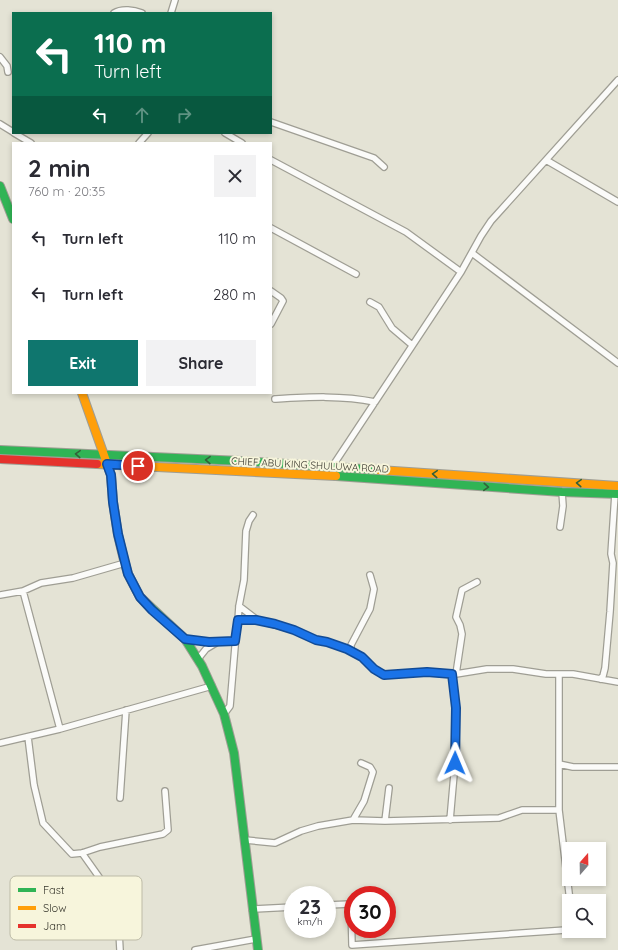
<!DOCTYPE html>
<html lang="en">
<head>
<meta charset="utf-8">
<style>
  body { margin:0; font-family:Quicksand,sans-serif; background:#f2f2f3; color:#2b2b33; height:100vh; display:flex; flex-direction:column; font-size:15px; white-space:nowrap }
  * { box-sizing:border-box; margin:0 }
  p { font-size:13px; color:#7c7c81 }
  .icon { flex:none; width:22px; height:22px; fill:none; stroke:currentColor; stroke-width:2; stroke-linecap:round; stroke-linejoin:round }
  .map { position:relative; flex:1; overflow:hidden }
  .sheet { position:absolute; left:12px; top:142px; width:260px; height:252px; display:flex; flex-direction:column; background:#fff; border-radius:0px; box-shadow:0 2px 6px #0003 }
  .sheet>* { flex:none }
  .guide { position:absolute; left:12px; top:12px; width:260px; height:122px; border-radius:0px; box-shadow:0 2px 6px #0003; background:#0b6e4f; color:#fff; overflow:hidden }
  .needle { width:26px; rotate:20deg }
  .buttons { position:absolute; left:562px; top:842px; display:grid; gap:8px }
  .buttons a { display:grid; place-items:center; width:44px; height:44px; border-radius:0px; background:#fff; box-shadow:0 2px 6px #0003; font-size:20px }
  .speed { position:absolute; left:284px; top:886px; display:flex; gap:8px; font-size:20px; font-weight:700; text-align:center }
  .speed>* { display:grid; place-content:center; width:52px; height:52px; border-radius:50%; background:#fff; box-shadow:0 2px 6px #0003; line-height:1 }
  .speed small { font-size:10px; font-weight:400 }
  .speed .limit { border:6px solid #d22; background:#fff; color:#111 }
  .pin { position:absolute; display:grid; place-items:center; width:34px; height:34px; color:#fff; margin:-17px; border:2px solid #fff; border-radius:50%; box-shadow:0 1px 4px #0007 }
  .me { position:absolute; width:44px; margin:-22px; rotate:1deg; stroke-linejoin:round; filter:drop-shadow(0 0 3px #0008) }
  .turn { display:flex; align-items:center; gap:14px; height:84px; padding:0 16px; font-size:18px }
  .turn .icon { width:52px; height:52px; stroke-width:2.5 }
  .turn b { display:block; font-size:28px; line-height:34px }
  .lanes { display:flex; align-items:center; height:38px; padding:0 16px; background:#0003; justify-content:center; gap:20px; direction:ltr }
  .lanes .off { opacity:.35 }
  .round { display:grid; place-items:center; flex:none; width:42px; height:42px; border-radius:0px; background:#f2f2f3 }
  .summary { display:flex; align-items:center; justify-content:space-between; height:68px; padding:0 16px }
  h1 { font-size:24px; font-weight:700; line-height:30px }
  .button { display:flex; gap:8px; margin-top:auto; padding:8px 16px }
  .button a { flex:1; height:46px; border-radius:0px; background:#0f766e; color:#fff; font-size:16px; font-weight:700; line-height:46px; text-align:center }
  .button a+a { background:#f2f2f3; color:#2b2b33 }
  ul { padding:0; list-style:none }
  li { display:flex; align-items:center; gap:12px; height:56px; padding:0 16px }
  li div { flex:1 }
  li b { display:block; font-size:15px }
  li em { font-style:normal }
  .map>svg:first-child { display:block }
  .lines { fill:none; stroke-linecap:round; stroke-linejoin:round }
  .street-casing { stroke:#9f9e94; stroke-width:8 }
  .fast-casing { stroke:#9f9e94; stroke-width:10 }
  .slow-casing { stroke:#9f9e94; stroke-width:10 }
  .jam-casing { stroke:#9f9e94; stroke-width:10 }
  .street { stroke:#fbfbf9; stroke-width:5.5 }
  .fast { stroke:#30b455; stroke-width:8 }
  .slow { stroke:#ff9f0a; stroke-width:8 }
  .jam { stroke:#e5322d; stroke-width:8 }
  .oneway { stroke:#336139 }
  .route-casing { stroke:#114b97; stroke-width:10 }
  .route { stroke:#1a73e8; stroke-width:7 }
  .labels { text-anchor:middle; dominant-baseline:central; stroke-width:4; stroke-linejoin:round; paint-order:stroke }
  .street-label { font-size:10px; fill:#35342a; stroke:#f7f5dc }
  .key { fill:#f7f5dc; stroke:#bdbba7; stroke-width:1 }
  .key-label { font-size:11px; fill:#35342a }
</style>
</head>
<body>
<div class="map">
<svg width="618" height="950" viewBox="0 0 618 950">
  <rect width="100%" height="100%" fill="#e4e3d5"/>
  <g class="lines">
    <defs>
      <path id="street" d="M114 13C122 8 134 10 142 13
        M171 13 175 0
        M0 57 7 66 8 72
        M271 122 374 158 384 167
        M0 124 13 132
        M14 133 31 143
        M225 133 242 143
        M139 143 148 133
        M271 160 406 232 461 272
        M546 160 618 202
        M271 228 356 274
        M472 253 618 363
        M271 291 281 298 283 301 271 324
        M370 302 379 307 392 328 412 345
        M275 399C309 397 342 395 375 402
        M332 467 461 272 481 236 491 221 618 80
        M560 527 563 506 562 492
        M23 591 60 729
        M0 595 23 591 41 583 73 578 125 563
        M239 606 256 619
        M238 620H256L294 630 316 640 327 642 347 649 362 657 374 669 384 675 427 672 456 674 487 669H513L546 674H573L618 682
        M185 639 209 642 235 641
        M351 651V645L370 609 374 589 370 575
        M198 659 206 649 216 643
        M456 674 462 634 460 625 456 617 462 590 477 582
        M559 674V810L570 901
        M600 679 603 676 605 668 610 612 613 563 611 554 615 494
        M224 714 230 706 236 635 238 620 239 606 244 580 246 531 249 521 253 515
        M28 737 34 785 43 823 72 854 82 853 100 847 163 834 168 830 165 791
        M0 743 60 729 212 686
        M559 764 573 767H618
        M120 798 126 710
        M353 820 364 801 373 772 370 767 361 763
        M450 820 455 763 456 708 452 674
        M385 821 389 788
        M245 840 275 843 301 831 318 826 353 820 385 821 499 818 522 810H559
        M82 853 99 877 105 888 112 890 117 895 120 950
        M32 902 81 895 105 888
        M327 905 351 904 352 945 566 930 569 929
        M252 909 293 907
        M195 950 256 939"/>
      <path id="fast" d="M0 186 13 219
        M0 450 241 461 379 470
        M336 476 562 492 618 494
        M124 560 128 574 140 597 185 639 202 666 224 714 234 753 258 950"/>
      <path id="slow" d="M82 393 111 475 113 502 118 535 124 560
        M97 464 336 476
        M379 470 618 486"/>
      <path id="jam" d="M0 459 97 464"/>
    </defs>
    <!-- street casing -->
    <use href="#street" class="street-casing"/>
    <!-- fast casing -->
    <use href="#fast" class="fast-casing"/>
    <!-- slow casing -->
    <use href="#slow" class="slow-casing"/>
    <!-- jam casing -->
    <use href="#jam" class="jam-casing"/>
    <!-- street -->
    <use href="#street" class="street"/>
    <!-- fast -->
    <use href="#fast" class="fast"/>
    <!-- slow -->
    <use href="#slow" class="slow"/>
    <!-- jam -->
    <use href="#jam" class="jam"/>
  </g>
  <!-- one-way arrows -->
  <defs><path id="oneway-chevron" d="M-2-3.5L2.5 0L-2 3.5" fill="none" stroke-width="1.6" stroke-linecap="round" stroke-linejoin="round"/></defs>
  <g class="oneway">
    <use href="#oneway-chevron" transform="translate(78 454) rotate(-177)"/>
    <use href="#oneway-chevron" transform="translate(208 460) rotate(-178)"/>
    <use href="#oneway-chevron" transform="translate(435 474) rotate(-176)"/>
    <use href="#oneway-chevron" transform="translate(579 483) rotate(-176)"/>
    <use href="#oneway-chevron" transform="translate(486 487) rotate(4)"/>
  </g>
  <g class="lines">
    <defs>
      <path id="route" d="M138 466 107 464 111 475 113 502 118 534 128 574 140 597 152 610 185 639 209 642 235 641 238 620H256L275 624 294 630 316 640 327 642 347 649 362 657 374 669 384 675 427 672 452 674 456 708 455 763"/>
    </defs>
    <!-- route casing -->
    <use href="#route" class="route-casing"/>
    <!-- route -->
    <use href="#route" class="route"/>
  </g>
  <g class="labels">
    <!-- street labels -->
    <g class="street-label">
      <text transform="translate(310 465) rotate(3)">CHIEF ABU KING SHULUWA ROAD</text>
    </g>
  </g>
  <!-- legend -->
  <rect x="10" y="876" width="132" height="64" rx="6" class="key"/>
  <rect x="18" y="888" width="18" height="4" fill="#30b455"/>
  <rect x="18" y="906" width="18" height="4" fill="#ff9f0a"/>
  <rect x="18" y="924" width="18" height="4" fill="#e5322d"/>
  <g class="key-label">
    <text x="43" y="894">Fast</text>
    <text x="43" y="912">Slow</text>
    <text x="43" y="930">Jam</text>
  </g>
</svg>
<div class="buttons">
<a><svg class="needle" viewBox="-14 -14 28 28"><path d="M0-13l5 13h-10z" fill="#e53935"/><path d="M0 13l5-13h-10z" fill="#7c7c81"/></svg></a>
<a><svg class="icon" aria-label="search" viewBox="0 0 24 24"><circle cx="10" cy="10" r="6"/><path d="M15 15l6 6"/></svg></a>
</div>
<div class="speed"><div>23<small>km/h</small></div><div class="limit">30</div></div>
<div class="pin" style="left:138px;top:466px;background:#d93025"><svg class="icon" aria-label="arrive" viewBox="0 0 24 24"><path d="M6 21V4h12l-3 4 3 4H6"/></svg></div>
<svg class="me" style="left:455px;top:763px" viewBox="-20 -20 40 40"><path d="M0-17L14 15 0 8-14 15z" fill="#1a73e8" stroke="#fff" stroke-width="4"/></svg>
<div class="guide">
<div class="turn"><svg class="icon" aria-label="left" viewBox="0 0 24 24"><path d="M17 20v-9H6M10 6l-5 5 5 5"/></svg><div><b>110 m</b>Turn left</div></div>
<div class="lanes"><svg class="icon" aria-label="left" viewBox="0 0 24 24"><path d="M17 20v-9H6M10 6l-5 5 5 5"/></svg><svg class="icon off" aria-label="ahead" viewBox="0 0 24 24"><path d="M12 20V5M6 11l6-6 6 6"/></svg><svg class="icon off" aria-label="right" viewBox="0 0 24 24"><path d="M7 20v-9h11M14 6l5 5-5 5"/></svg></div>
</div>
<section class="sheet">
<div class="summary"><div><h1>2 min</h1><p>760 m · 20:35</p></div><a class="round"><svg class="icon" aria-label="close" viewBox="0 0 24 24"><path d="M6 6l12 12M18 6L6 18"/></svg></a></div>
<ul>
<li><svg class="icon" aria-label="left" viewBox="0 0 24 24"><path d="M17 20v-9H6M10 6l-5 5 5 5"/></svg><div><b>Turn left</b></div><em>110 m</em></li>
<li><svg class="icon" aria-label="left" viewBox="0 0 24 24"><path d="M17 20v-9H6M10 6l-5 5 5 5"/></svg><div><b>Turn left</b></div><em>280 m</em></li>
</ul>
<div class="button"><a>Exit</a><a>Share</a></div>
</section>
</div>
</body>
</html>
